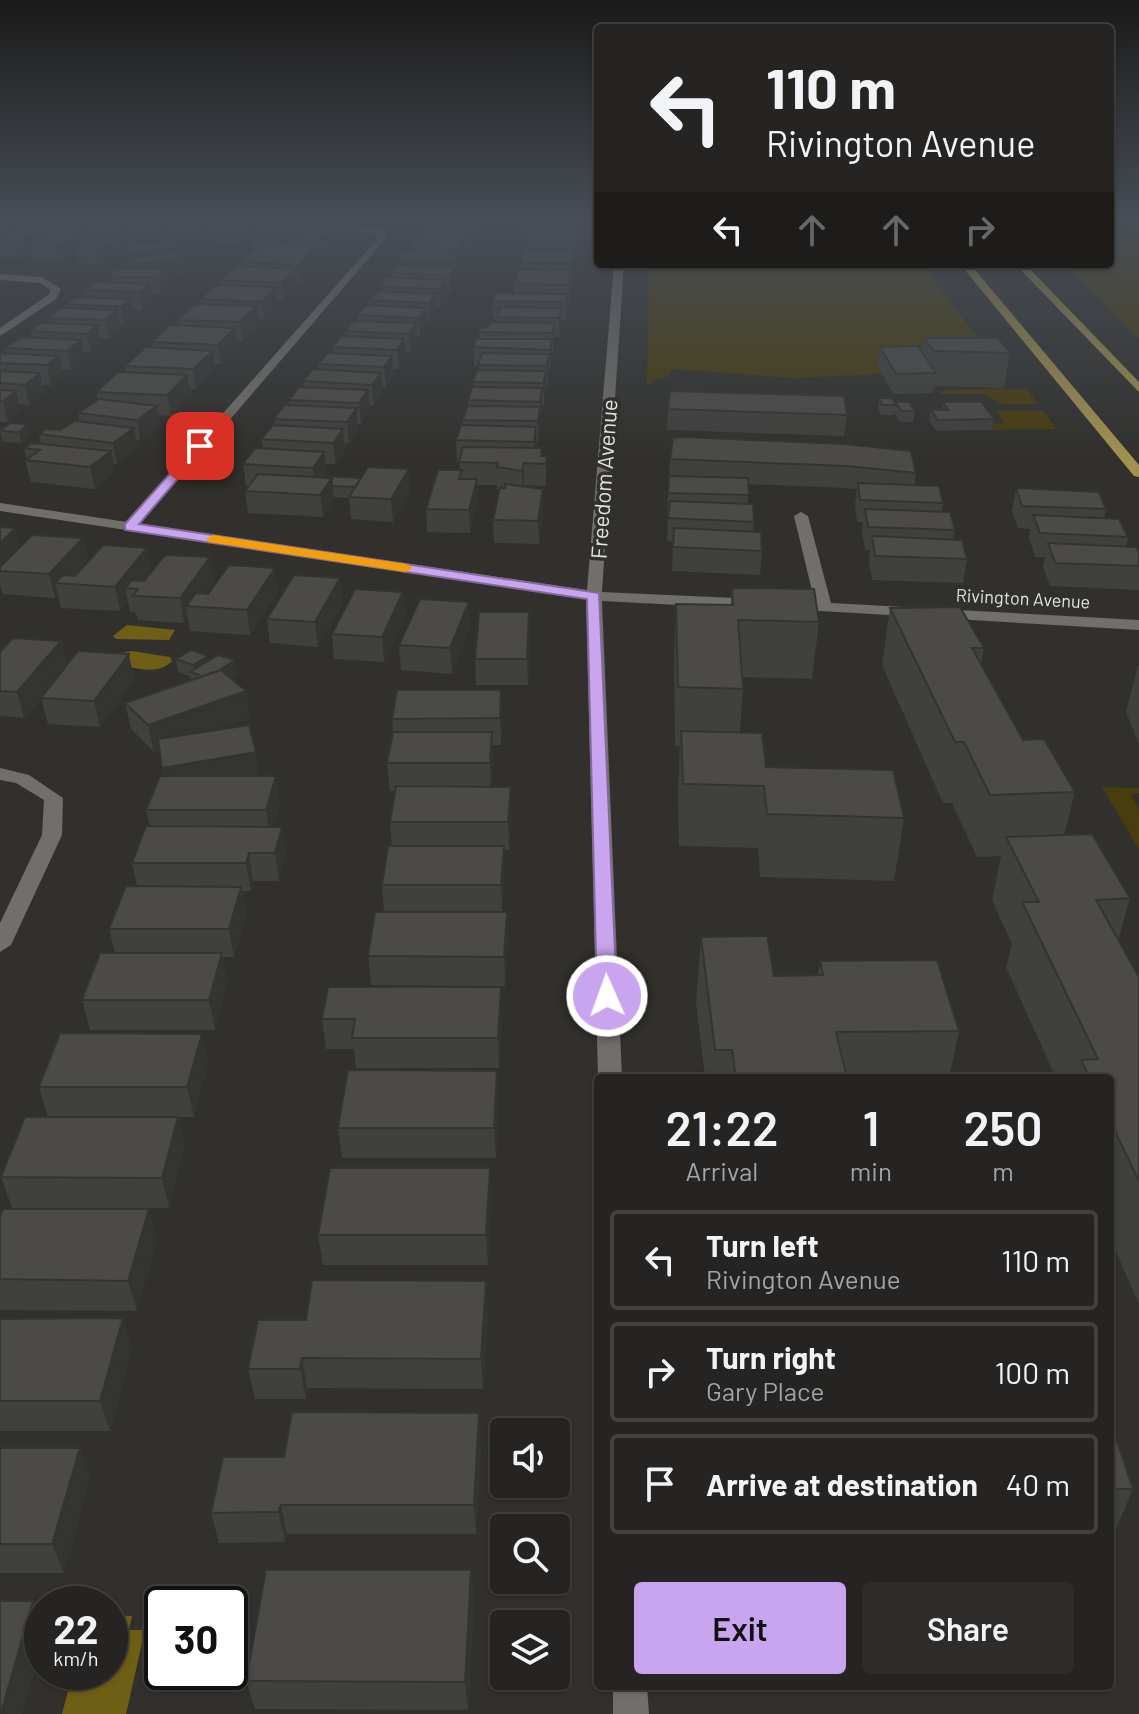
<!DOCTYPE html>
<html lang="en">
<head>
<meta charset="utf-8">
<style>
  body { margin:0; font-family:Barlow,sans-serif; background:#2d2c2a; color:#f1f3f6; height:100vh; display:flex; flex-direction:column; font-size:30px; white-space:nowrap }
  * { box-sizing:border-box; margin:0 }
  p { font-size:26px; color:#a3a4a5 }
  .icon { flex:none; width:44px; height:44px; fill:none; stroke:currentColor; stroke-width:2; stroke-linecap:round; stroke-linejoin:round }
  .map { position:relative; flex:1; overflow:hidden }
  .side { position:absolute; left:594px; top:1074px; width:520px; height:616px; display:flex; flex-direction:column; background:#252422; border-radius:8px; box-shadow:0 2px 6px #0004,0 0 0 2px #424140 }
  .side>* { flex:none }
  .hud { position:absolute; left:594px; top:24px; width:520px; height:244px; border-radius:8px; box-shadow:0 2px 6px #0004,0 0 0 2px #424140; background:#252422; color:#f1f3f6; overflow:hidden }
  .fabs { position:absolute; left:490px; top:1418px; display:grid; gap:16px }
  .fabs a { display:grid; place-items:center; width:80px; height:80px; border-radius:8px; background:#252422; box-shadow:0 2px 6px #0004,0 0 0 2px #424140; font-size:40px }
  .speed { position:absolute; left:24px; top:1586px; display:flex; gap:16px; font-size:40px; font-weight:700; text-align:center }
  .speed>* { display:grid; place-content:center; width:104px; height:104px; border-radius:50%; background:#252422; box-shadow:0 2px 6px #0004,0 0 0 2px #424140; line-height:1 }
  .speed small { font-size:20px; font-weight:400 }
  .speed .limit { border:4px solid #111; border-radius:12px; background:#fff; color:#111 }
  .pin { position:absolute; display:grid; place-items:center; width:68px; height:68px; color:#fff; margin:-34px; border-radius:16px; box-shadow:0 4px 12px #0006 }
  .me { position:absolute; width:88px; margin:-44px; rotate:358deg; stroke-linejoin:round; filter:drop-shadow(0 0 6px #0008) }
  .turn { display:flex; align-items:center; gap:28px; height:168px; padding:0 40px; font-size:36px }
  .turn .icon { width:104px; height:104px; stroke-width:2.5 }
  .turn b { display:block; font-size:56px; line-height:68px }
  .lanes { display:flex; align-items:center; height:76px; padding:0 40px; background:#0003; justify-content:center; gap:40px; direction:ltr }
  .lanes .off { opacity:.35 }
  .eta { display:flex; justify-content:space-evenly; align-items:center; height:136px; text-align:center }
  .eta b { font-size:48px; font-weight:600; line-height:56px }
  .cta { display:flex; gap:16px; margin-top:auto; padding:16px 40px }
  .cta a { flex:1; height:92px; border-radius:8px; background:#c8a5ee; color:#111; font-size:32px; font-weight:600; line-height:92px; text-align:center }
  .cta a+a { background:#2d2c2a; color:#f1f3f6 }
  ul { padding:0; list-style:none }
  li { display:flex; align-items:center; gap:24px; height:100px; margin:0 16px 12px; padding:0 24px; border:4px solid #424140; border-radius:8px }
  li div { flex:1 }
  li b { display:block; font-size:30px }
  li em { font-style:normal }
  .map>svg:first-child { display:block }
  .green { fill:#483d0d }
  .water { fill:#6f5f14 }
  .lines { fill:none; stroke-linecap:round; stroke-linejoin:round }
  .minor { fill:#706f6b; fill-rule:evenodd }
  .major { fill:#a29251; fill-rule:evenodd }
  .wall { fill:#40403c; fill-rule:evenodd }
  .shaded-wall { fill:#343431 }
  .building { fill:#4b4a46; stroke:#343431; stroke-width:2 }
  .route { fill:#c8a5ee; stroke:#826b9b; stroke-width:2 }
  .slow { fill:#f59e0b }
  .labels { text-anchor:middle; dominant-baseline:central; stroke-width:7; stroke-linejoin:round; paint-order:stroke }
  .far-street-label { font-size:18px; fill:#e2e2e0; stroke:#31302d }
  .street-label { font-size:22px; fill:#e2e2e0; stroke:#31302d }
</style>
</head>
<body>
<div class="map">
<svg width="1139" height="1714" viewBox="0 0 1139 1714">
  <rect width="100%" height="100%" fill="#31302d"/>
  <!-- green -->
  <path class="green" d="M1110 221H1139V339L1065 264H1110Z
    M649 264H921L1000 366H878L882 374 794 378 672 369 667 377 657 378 647 386Z
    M1027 389 1038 404H1002L984 394H938L944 390Z
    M996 411H1043L1057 429 992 430 987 424 1005 423Z
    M1102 787 1139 788V793L1131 795 1139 809V849Z"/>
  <!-- water -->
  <path class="water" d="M127 625 175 630 169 640 116 639 113 636Z
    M132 651 170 657 172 661C157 676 136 668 117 664L112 660 120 653Z
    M110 1615 132 1616 129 1630H145L126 1714H62L73 1672H110Z"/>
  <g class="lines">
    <!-- minor -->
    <path class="minor" d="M247 221 369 227 385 231 387 237 140 524 587 590 614 264H624L602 592 756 599 764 604 756 609 602 601 622 1078H598L586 599 0 511V503L127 522 379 237 369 233Z
      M0 274 42 277 61 289 56 299 0 336V328L48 295 51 290 40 283 0 280Z
      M801 512 808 516 831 603 1139 620V630L787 609 784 606 792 601 815 603 794 516Z
      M0 768 29 775 63 798 62 835 11 945 0 952V923L42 835 44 800 16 783 0 780Z
      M613 1686H647L649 1714H613Z"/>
    <!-- major -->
    <path class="major" d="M960 264H970L1139 465V477L1134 476Z
      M1015 264H1025L1139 382V392Z"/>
  </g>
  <!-- wall -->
  <path class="wall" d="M4 221H218V223L222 221H259V227L298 222 299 234 341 226 343 242 324 254H319L320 262 301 282H297L298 286 284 300H278V305L265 320 258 319 259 325 243 341H237L238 346 221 364H215V370L196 389H190L191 395 171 416 158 415 160 426 140 441 136 440 138 449 117 464H113L115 473 95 489 31 482 25 460 27 459 24 448 41 444 39 434 60 430 79 421 78 413 98 400 96 392 126 372 125 366 153 348 152 342 178 325 177 320 201 304 200 299 221 285 220 280 240 267V262L257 248H253L252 238 242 245 214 243 213 234 199 241 172 239 170 230 155 238 129 236 128 228 119 232 127 233 130 245 181 254 185 276 167 278 169 285 161 294 152 295 153 301 142 310H132L134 317 124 325H120L121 328 109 339 100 338 101 344 91 353 83 352 85 359 71 370H62L63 376 51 385H43L44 393 29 405 19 404 21 411 8 422H0V354H5L4 348 32 337 30 331 49 323 48 318 67 308 66 304 84 297 83 290 111 282 110 278 130 269 126 256 98 266 78 262 76 254 61 262 35 260 34 254 22 259 0 257V227L8 234 43 231 44 237 58 231 46 230 44 222 31 228 5 226ZM86 225 88 233 108 234 85 242 82 227Z
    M420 221H476V235L471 248H466V252L461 266V271L456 278 457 284 450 293H447V298L440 307H437V312L430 321H427V326L420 336H416L417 342 410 353 405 352 406 358 398 369H393L394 375 386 387H382L383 393 374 405H369L370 410 361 424H358V429L349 443H345V450L336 464H326L327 474 324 478 361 479 409 469 410 491 393 522 351 519 349 498 334 497V500L323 517 248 513 245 491 249 486H246L243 464 263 448 261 439 275 425 274 419 289 405V400L304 387 303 381 318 370V364L333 353 332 347 346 336 345 331 358 321V315L369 305V300L380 291V287L392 278V273L397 266V260L411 253V248L422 235 423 228 421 227Z
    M520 221H575L574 228H577V244L569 303H567L566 320H561L560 337H555L547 386H546L544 404H542L540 428 538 442H537V448H542V456H547L546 486 524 485V486L543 511 539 544 494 543 493 520 500 490 497 489V485H477L478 501 470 533 427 532 426 509 460 470 459 462H457L456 440 463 425V420L468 406V400L479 370 478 366H474V347L479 339V332L497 322V319H493L492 301 514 293V284L520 269V263L525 249 526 238H519Z
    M924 338 1010 353 1004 388 934 386 933 393 894 394 877 366 880 347 922 353Z
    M879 398 895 404 896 402 915 411 913 422H900L894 412V415H881L878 409Z
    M943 402 994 419 992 430 936 431 929 420 931 410H942Z
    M668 409 847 415 844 436 667 430Z
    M28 424 30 435 21 443 3 442 0 431Z
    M673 438 916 473 914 485 943 503 942 512 955 530 953 539 967 559 963 583 872 580 869 560 870 550H865L862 532 863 522H857L855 505 857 489 845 488 748 484V504L754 522 753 532 762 551 760 575 672 571 673 542 667 541 668 515H667L670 459Z
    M1016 488 1106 509 1104 518 1128 537 1126 547 1139 552V590L1050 586 1043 567 1045 557H1035L1029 538 1030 529 1018 528 1012 511Z
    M0 527 20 547 83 538 88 562 151 571 144 581 210 557 214 581 205 594 278 592 250 635 190 631 188 618 184 623 138 620 136 613 130 612 128 601 120 611 61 608 58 594 55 598 3 594 0 585Z
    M732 588 819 622 812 679 742 677 743 689 740 733 766 767 904 818 894 881 760 877 758 848 679 846 678 792 680 746H675L674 660 676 604 731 605Z
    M403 592 405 616 384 662 334 659 332 634Z
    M343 602 318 647 270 643 267 619Z
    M890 608 984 648 981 663 1023 740 1075 792 1064 835 1130 898 1118 940 1139 977V1304L1110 1238V1078H1056L1006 967 1012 944 992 900 1001 856 977 857 952 803H943L882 665Z
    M470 627 452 674 401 670 399 645Z
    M530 637 528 685H476L475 659Z
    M61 641 67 666 134 680 100 727 48 724 41 698 24 718 0 716V652Z
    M176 659 209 660 237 674 230 678 250 717 212 731 260 776 280 803 273 827H282L286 854 279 881H253L251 891H242L246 915 234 957H223L228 982 215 1030H90L82 1000 115 953 109 929 137 886 132 863 150 826 146 810 164 776 159 750 154 752 131 729 125 703 191 680 190 676 178 672Z
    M1138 666H1139V744L1126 712Z
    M502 716 501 745H492L491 786 511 814 509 850H504V874L502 912 508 940 505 986 371 985 368 956 384 912 382 885 392 846 390 822 395 791H390L387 763 393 732 392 719Z
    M701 937 774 976 818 975 820 961 959 1031 949 1078H705L696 1002Z
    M502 1017 499 1068H356L354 1049H326L322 1019Z
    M208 1063 194 1117H48L39 1087Z
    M498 1101 496 1158H342L338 1128Z
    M185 1147 169 1208H12L1 1177Z
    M492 1199 488 1265H323L318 1235Z
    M149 1209 157 1240 137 1311 0 1310V1216Z
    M488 1311 483 1389 307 1388 306 1399H255L248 1369 306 1320Z
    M0 1319 132 1348 110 1431H0Z
    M1110 1420 1133 1489 1110 1543Z
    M481 1443 476 1534H287L285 1542 219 1543 211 1513 284 1457Z
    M0 1448H80L90 1477 64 1573H0Z
    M471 1570 474 1599 468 1710 255 1709 246 1681Z"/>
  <!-- shaded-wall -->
  <path class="shaded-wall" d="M30 221H44V222L31 228Z
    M70 221H85L86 225 82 227 85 248 75 246 76 254 61 262 58 245 72 231Z
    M112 221H127L128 228 114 235Z
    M154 221H175L169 223 170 230 155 238 153 222Z
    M204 221H218L219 227 212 226 213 234 199 241 197 225Z
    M252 221H259L260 232 251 231 252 238 242 245 240 228Z
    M475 221 476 235 471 248V232Z
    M298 222 300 238 291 239 292 243 280 250 278 233Z
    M341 226 343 242 324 254 323 238Z
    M7 227 10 242 0 241V230Z
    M577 228V244L575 258V241Z
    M43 231 45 244 32 243 34 254 22 259 18 243Z
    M127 233 130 250 124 246 126 256 98 266 95 250 116 238Z
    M466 235V252L461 266 460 249Z
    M318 245 320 262 301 282 299 265Z
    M180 247 185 276 167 278 169 285 161 294 158 277H137L135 265 133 263 131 253Z
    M574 249V266L572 281V263Z
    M460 254 461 271 456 278 457 284 450 293V276L455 269 454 263Z
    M296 269 298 286 284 300 282 283Z
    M571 270V287L569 303V285Z
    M446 280 447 298 440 307 439 289Z
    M150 284 153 301 142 310 139 292Z
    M276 287 278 305 265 320 262 302Z
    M436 294 437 312 430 321 429 303Z
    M131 299 134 317 124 325 121 307Z
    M256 306 259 325 243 341 240 322Z
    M426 308 427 326 420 336 419 318Z
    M561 308V327L560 337 559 318Z
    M117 310 121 328 109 339 106 320Z
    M416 323 417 342 410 353 409 334Z
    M554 323 555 342 553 352V333Z
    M97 325 101 344 91 353 87 334Z
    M235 328 238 346 221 364 218 345Z
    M404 339 406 358 398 369 397 350Z
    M552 339V358L550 369V350Z
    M81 340 85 359 71 370 67 351Z
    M213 351 215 370 196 389 193 369Z
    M549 354V374L547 386V366Z
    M59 356 63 376 51 385 47 365Z
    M392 356 394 375 386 387 384 367Z
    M546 371V391L544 404 543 383Z
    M40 373 44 393 29 405 25 385Z
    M381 373 383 393 374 405 372 385Z
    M187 375 191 395 171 416 167 395Z
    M542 388V409L538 442V421Z
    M368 390 370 410 361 424 359 403Z
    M16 391 21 411 8 422 3 401Z
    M157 406 160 426 140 441 137 420Z
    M357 408 358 429 349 443 347 422Z
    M28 424 30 435 21 443 19 432Z
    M536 427 537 448 534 463V442Z
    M134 428 138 449 117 464 113 443Z
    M343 429 345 450 336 464 333 443Z
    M111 451 115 473 95 489 90 467Z
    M324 452 327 474 315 490 313 468Z
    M547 456V478L546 486V464Z
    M524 463V485L523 493 522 471Z
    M409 469 410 491 393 522 391 499Z
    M332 478 334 500 323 517 320 495Z
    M477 479 478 501 470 533 469 510Z
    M543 489V511L539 544 538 521Z
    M16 528 21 551 0 571V543Z
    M83 538 88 562 67 584 55 583 58 594 55 598 49 574Z
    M147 548 151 571 137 589 125 588 128 601 120 611 115 587Z
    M210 557 214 581 196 607 186 606 188 618 184 623 180 598Z
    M275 568 278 592 250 635 247 610Z
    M340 578 343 602 318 647 315 622Z
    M403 592 405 616 384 662 382 637Z
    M469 602 470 627 452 674 450 648Z
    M529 612 530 637 528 685 527 659Z
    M61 641 67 667 24 718 17 692Z
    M129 654 134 680 100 727 94 701Z
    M208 656 210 669 194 674 193 665Z
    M235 660 237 674 209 691 207 678Z
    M501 690 502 716 501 745 500 718Z
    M246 691 250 717 154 752 148 725Z
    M492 732 493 759 491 790 490 763Z
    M256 752 260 779 168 795 162 768Z
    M276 776 280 803 270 837 266 810Z
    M511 787V814L509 850 508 822Z
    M282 827 286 854 279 881 275 853Z
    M504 846V874L502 913 501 885Z
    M249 853 253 881 251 891 246 863Z
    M241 887 246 915 234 957 229 929Z
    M507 912 508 940 505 986 504 957Z
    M222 953 228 982 215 1030 209 1000Z
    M501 987 502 1017 499 1068 498 1038Z
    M202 1034 208 1063 194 1117 187 1087Z
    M497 1071 498 1101 496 1158 494 1128Z
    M178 1117 185 1147 169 1208 162 1178Z
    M490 1168 492 1199 488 1265 486 1235Z
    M149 1209 157 1240 137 1311 128 1281Z
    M486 1281 488 1311 483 1389 481 1359Z
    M123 1318 132 1348 110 1431 100 1401Z
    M302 1358 307 1388 306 1399 300 1369Z
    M479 1413 481 1443 476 1534 474 1505Z
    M80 1448 90 1477 64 1573 52 1544Z
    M281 1505 287 1534 285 1542 278 1512Z
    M471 1570 474 1599 468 1710 465 1682Z
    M33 1601 42 1622V1643L23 1714H2L1 1713Z"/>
  <!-- building -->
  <path class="building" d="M173 221H204L197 225 169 223Z
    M222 221H252L240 228 212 226Z
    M269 221H292L298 222 278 233 251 231Z
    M426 221H475L471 232 421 231Z
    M520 221H573L572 223 519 222Z
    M314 224 341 226 323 238 291 239Z
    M69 225 82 226 70 232 82 233 58 245 32 243Z
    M21 228 43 231 18 243 0 241V238Z
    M529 228H577L575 241H525Z
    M117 232 127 233 116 238 125 239 95 250 75 246Z
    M417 235H466L460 249 411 248Z
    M169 241 180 247 131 253 124 246Z
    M263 243 318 245 299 265 240 262Z
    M523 249H574L572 263H520Z
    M178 252 182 255 178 256 182 259 135 265 128 258Z
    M404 252 460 254 454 263 397 260Z
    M399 265 456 267 450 276 392 273Z
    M236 266 296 269 282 283 220 280Z
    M166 268 158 277 110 278 115 269Z
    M518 269 571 270 569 285 514 284Z
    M387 277 446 280 439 289 380 287Z
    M97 282 150 284 139 292 83 290Z
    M216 285 276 287 262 302 200 299Z
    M377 291 436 294 429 303 369 300Z
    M494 293 567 294 566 302 492 301Z
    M76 297 131 299 121 307 66 304Z
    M195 304 256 306 240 322 177 320Z
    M365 305 426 308 419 318 358 315Z
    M500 307 561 308 559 318 497 317Z
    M61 308 117 310 106 320 48 318Z
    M354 321 416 323 409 334 345 331Z
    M490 322 554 323 553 333 479 332 480 328 489 326Z
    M42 323 97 325 87 334 30 331Z
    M170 325 235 328 218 345 152 342Z
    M341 336 404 339 397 350 332 347Z
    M22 337 81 340 67 351 4 348Z
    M924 338H998L1010 353 934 351Z
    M476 339H552L550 350 474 347Z
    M918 346 936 373 896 374 880 347Z
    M146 347 213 351 193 369 125 366Z
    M0 353 59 356 47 365 0 363Z
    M327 353 392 356 384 367 318 364Z
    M482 353 549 354 547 366 478 365Z
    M313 369 381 373 372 385 303 381Z
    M477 370 546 371 543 383 473 382Z
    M0 371 40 373 25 385 0 383Z
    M118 372 187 375 167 395 96 392Z
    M299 387 368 390 359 403 289 400Z
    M472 387 542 388 540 402 468 400Z
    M0 390 16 391 3 401H0Z
    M670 391 844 396 847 415 668 409Z
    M879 398H892L896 405H882Z
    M99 399 157 406 137 420 78 413Z
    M896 402H909L915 411H901Z
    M943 402H981L994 419 938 420 931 410H948Z
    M285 405 357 408 347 422 274 419Z
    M467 406 540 407 538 421 463 420Z
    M75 421 134 428 113 443 39 434 46 429 60 430Z
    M10 423 28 424 19 432 0 431Z
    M273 425 343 429 333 443 261 439Z
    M461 425 536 427 534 442 456 440Z
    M682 437 845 444 911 451 916 473 847 466 670 459 673 438Z
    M32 443 111 451 90 467 25 460 40 450 24 448Z
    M463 447 542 448 541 456H547L546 464 524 463 522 471 497 467 498 463 459 462Z
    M255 448 324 452 313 468 243 464Z
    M368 467 409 469 391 499 349 497Z
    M438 470H462L459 479H477L469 510 426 509Z
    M258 474 332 478 320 495 245 491Z
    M326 476 361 478 355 487 332 486V478H325Z
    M669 476 748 478 749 495 668 493Z
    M858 483 939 486 943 503 860 500Z
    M505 484 543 489 538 521 493 520 500 488H505Z
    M1016 488 1099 492 1106 509 1022 506Z
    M670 501 753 504 754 522 668 518Z
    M865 509 950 512 955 530 868 527Z
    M1033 515 1119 519 1128 537 1040 533Z
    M0 527 16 528 0 543Z
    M674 528 761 532 762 551 673 547Z
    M32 535 83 538 49 574 0 571V567Z
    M872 536 962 540 967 559 875 556Z
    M1048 543 1136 547 1139 552V566L1055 563Z
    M103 545 147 548 115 587 55 583 63 575 75 576Z
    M165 555 210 557 180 598 133 596 138 589 125 588 132 580 144 581Z
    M229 565 275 568 247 610 186 606 196 593 208 594Z
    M294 575 340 578 315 622 267 619Z
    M732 588 814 589 819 622 738 620 743 689 678 687 676 604 733 605Z
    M355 589 403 592 382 637 332 634Z
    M420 599 469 602 450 648 399 645Z
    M960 607 984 648H972L1023 740 1044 739 1075 792 990 795 964 742H955L890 608Z
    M479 612H529L527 659H475Z
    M13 638 61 641 17 692 0 691V652Z
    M191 650 208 656 193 665 176 659Z
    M78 651 129 654 94 701 41 698Z
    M218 655 235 660 218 671 202 676 190 672Z
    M221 670 246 691 148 725 125 703Z
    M397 690H501L500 718 392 719Z
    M249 725 256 752 162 768 158 739Z
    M681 731 762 733 766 767 893 770 904 818 767 814 764 786 683 784Z
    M393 732H492L490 763H387Z
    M160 776H276L266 810H146Z
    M396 786 511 787 508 822H390Z
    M146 826 282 827 275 853H249L246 863H132Z
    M1092 834 1130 898 1096 900 1139 977V1181L1110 1121V1078H1090L1081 1060 1098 1059 1022 902H1039L1006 837Z
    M388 846H504L501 885H382Z
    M126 886 241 887 229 929H109Z
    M375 912H507L504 957 368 956Z
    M767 936 774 976 823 975 820 961 937 960 959 1031 836 1032 847 1078H736L732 1050H715L701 937Z
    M100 953H222L209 1000H82Z
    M328 987H501L498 1038H352L355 1019H322Z
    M60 1033 202 1034 187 1087H39Z
    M348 1070 497 1071 494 1128H338Z
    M25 1117H178L162 1178 1 1177Z
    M330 1168H490L486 1235H318Z
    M3 1209H149L128 1281 0 1279V1216Z
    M312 1280 486 1281 481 1359 302 1358 300 1369H248L258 1320H306Z
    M123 1318 100 1401H0V1319Z
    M292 1412 479 1413 474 1505H281L278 1512 211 1513 223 1457H284Z
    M1110 1420 1133 1489H1110Z
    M0 1448H80L52 1544H0Z
    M266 1570H471L465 1682 246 1681Z
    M0 1601H33L1 1713H0Z"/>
  <!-- sky -->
  <linearGradient id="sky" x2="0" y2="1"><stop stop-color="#1b1a19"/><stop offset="0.48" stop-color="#484e57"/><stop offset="1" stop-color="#484e57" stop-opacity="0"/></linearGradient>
  <rect width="1139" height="461" fill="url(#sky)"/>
  <!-- route -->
  <path class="route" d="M196 444 206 446 139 524 599 593 617 996 614 1001H600L597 996 587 599 125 530V524Z"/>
  <!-- slow -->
  <path class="slow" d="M213 535 406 564 413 568 406 572 208 542 206 539Z"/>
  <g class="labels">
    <!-- far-street labels -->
    <g class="far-street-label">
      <text transform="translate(1023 598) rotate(3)">Rivington Avenue</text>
    </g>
    <!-- street labels -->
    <g class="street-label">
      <text transform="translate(603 479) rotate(-86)">Freedom Avenue</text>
    </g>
  </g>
</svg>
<div class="fabs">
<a><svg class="icon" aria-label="sound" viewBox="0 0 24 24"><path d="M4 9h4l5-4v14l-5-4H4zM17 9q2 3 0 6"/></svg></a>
<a><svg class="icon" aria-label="search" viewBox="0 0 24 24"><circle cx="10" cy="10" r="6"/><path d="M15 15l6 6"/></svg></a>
<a><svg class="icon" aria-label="layers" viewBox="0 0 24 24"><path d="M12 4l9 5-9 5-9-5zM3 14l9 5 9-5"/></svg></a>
</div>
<div class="speed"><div>22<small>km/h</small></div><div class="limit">30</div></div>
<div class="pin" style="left:200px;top:446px;background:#d93025"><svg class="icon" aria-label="arrive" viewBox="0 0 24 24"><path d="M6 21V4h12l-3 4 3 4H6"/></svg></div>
<svg class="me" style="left:607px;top:996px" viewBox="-20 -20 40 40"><circle r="17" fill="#c8a5ee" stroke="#fff" stroke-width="3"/><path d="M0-11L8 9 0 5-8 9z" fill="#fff"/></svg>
<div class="hud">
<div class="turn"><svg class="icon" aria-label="left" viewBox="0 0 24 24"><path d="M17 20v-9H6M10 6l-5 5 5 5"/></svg><div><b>110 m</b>Rivington Avenue</div></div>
<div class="lanes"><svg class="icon" aria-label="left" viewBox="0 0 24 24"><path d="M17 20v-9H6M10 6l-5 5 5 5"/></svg><svg class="icon off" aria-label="ahead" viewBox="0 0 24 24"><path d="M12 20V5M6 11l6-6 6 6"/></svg><svg class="icon off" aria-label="ahead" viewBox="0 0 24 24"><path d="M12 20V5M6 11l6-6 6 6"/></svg><svg class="icon off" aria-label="right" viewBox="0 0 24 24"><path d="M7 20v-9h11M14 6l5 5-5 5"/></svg></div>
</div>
<section class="side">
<div class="eta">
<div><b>21:22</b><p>Arrival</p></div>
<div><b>1</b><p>min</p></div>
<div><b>250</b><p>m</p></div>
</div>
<ul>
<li><svg class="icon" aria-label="left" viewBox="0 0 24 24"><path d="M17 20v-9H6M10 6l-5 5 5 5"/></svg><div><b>Turn left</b><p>Rivington Avenue</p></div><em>110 m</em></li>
<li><svg class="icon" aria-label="right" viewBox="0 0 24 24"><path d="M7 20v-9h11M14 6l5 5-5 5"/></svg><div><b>Turn right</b><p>Gary Place</p></div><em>100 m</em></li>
<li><svg class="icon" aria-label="arrive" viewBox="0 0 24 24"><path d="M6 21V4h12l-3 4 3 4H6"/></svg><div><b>Arrive at destination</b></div><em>40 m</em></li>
</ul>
<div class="cta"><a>Exit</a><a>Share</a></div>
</section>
</div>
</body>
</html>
